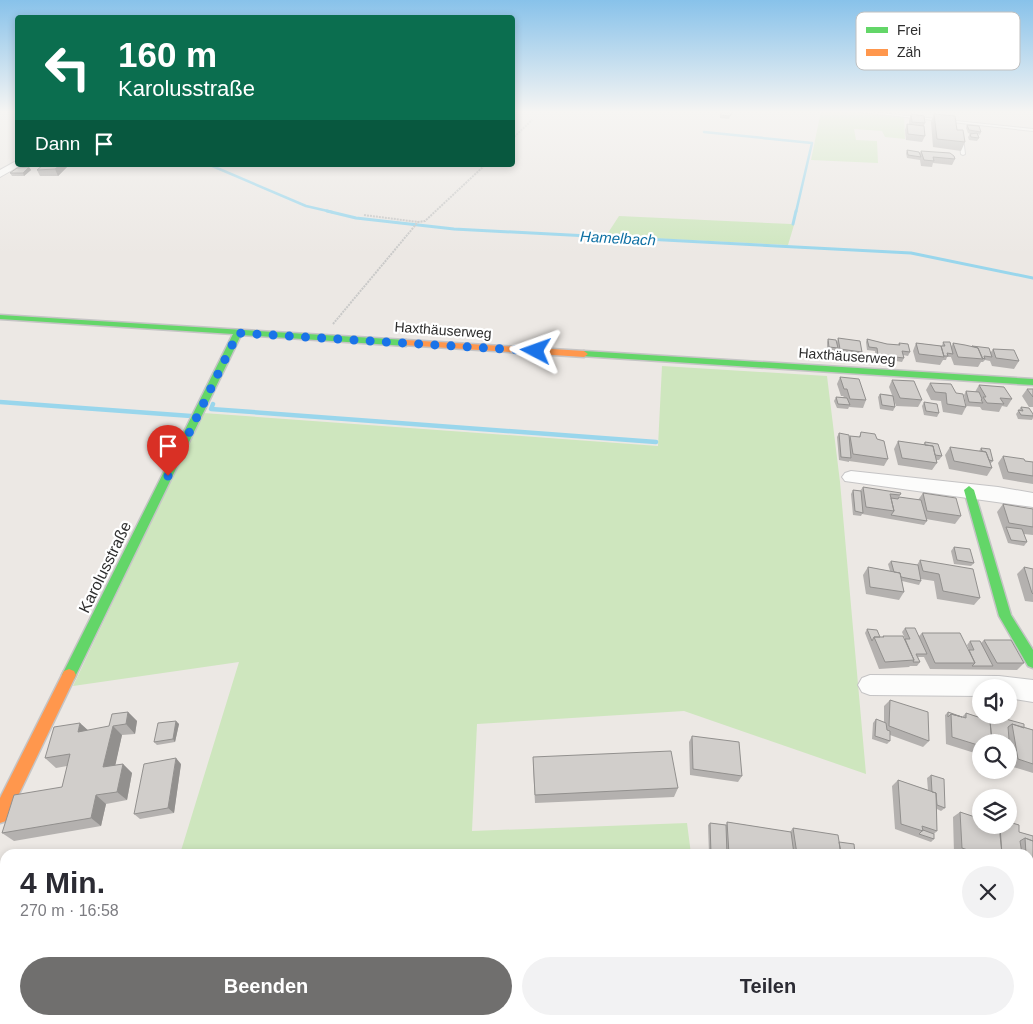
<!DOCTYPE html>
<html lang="de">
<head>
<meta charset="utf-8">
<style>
  body { margin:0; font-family:Helvetica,sans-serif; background:#f2f2f3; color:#2b2b33; height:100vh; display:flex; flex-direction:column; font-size:19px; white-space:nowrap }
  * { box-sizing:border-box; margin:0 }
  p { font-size:16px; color:#7c7c81 }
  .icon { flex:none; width:28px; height:28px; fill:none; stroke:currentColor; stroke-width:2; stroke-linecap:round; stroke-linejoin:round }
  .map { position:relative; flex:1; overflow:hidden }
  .details { position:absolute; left:0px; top:849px; width:1034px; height:176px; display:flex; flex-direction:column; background:#fff; border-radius:15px 15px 0 0; box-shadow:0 2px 8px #0003 }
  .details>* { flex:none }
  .top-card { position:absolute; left:15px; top:15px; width:500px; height:152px; border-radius:5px; box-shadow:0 2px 8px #0003; background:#0b6e4f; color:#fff; overflow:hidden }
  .buttons { position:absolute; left:972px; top:679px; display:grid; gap:10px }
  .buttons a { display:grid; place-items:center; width:45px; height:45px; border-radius:50%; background:#fff; box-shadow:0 2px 8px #0003; font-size:25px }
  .pin { position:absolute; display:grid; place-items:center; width:42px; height:42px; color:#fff; margin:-51px -21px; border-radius:50% 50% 50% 0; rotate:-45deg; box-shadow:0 0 5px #0007 }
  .pin .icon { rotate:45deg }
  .me { position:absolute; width:55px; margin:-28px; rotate:274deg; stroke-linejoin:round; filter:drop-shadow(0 0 4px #0008) }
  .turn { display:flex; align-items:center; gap:18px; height:105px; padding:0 20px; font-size:22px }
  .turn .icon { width:65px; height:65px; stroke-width:2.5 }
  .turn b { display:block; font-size:35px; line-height:42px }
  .then { display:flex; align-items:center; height:48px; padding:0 20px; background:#0003; gap:10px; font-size:19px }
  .round { display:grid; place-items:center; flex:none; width:52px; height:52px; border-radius:26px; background:#f2f2f3 }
  .head { display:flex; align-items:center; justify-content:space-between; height:85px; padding:0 20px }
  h1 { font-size:30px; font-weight:700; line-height:38px }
  .action { display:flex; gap:10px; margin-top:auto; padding:10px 20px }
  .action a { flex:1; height:58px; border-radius:30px; background:#706f6e; color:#fff; font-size:20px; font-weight:700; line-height:58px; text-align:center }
  .action a+a { background:#f2f2f3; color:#2b2b33 }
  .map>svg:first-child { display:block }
  .green { fill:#cee6be }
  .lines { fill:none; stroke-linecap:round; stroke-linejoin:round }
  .stream-far2 { stroke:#99d6ec; stroke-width:2.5 }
  .stream-far1 { stroke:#99d6ec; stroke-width:3 }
  .stream { stroke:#99d6ec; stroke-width:4.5 }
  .lane-casing { stroke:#c5c4c5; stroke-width:2 }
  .street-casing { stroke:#c5c4c5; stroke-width:2 }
  .fast-casing { stroke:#c5c4c5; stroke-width:3 }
  .slow-casing { stroke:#c5c4c5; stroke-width:3 }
  .path { stroke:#c9c9c8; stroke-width:2; stroke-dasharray:2 1; stroke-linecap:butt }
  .lane { fill:#fcfcfb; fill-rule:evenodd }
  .street { fill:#fcfcfb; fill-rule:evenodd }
  .fast { fill:#63d668; fill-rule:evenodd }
  .slow { fill:#ff974d; fill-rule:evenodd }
  .wall { fill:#b4b1af }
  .shaded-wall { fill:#92908e }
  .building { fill:#d1cecb; stroke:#92908e }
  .route { stroke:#1a73e8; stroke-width:9; stroke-dasharray:0 16.2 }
  .labels { text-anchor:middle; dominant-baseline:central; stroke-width:4.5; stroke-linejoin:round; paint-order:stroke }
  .far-street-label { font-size:14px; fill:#2e2e2e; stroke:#fff }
  .far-water-label { font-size:15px; font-style:italic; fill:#0d6fa3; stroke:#fff }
  .street-label { font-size:16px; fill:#2e2e2e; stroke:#fff }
  .key { fill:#fff; stroke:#c0c0c0; stroke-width:1 }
  .key-label { font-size:14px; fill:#2e2e2e }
</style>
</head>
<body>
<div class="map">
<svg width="1033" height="1024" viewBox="0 0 1033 1024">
  <rect width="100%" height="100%" fill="#ece8e4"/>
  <!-- green -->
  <path class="green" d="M821 111H845L904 117 905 139 885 137 882 131 854 129 856 140 877 141 878 163 811 160Z
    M619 216 791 224 794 225 788 245 606 236Z
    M662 366 827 376 840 482 866 774 684 711 477 724 472 831 687 823 691 854H180L239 662 73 686 203 413 658 446Z
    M126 1020H910V1024H125Z"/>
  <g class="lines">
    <!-- stream-far2 -->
    <path class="stream-far2" d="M704 132 812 143 796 212
      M210 165 306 206 332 212"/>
    <!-- stream-far1 -->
    <path class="stream-far1" d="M327 211 356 218 454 229 911 253 1033 278
      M793 224 796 211"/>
    <!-- stream -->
    <path class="stream" d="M0 402 191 416
      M213 404 211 409 656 442"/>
    <defs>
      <path id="lane" d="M851 111H861L1033 129V131Z
        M961 136 963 137 965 154 963 155 961 154 959 137Z"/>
      <path id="street" d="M18 160V165H21L0 177V170Z
        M851 471 998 487 1033 493V507L845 481 842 477 845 473Z
        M870 675 999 676 1033 680V702L1009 698V688H981V696L870 695 862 692 858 685 862 678Z"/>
      <path id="fast" d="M0 315 406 340 410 343 406 346 241 335 74 679 69 681 64 679 62 675 64 671 233 334 0 319Z
        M584 351 1033 379V385L581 356V352Z
        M969 486 974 490 1011 615 1033 650V668L1028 666 999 616 964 490Z"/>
      <path id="slow" d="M406 340 584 351 588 354 584 357 403 345 402 343Z
        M69 669 74 671 76 675 6 821 0 823V798L64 671Z"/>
    </defs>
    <!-- lane casing -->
    <use href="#lane" class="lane-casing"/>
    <!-- street casing -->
    <use href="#street" class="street-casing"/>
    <!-- fast casing -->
    <use href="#fast" class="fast-casing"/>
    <!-- slow casing -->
    <use href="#slow" class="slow-casing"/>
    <!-- path -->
    <path class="path" d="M512 139 532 120
      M364 215 418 222 425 221 485 165
      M333 324 418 222"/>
    <!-- lane -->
    <use href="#lane" class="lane"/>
    <!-- street -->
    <use href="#street" class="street"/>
    <!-- fast -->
    <use href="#fast" class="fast"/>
    <!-- slow -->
    <use href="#slow" class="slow"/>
  </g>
  <!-- wall -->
  <path class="wall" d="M733 111 729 119 720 118V115Z
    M911 114 925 123 924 126 925 136 922 142 906 140 905 130 907 124H909V120Z
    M934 114 957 130 965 142 961 151 933 147 931 122Z
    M967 125 981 132 980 135 978 134 979 138 977 141 969 140 968 137 970 134 968 133 966 128Z
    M907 150 920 153 921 151 955 159 952 165 933 163 932 167 921 166 920 160 907 158 906 153Z
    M68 166 58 176H40L37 170Z
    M29 167 31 170 24 176H12L10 173Z
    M838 338 862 352 858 359 837 356 836 351 827 350V342L828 339 837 342Z
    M867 339 887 344 898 345 899 343 910 352 908 356 903 355 904 358 902 362 876 358 875 351 867 350 866 342Z
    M943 342 951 347 953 343 991 352 993 349 1019 361 1014 369 992 366 990 361 985 360 983 362H981L978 367 954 365 951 357H947L946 360H943L940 365 916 362 913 351 916 343 942 346Z
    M840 377 866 400 863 408 849 407 848 409 837 408 834 401 836 397H844L843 396H841L837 384Z
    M892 380 922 400 918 407 896 406 894 400 895 407 893 411 880 409 878 397 880 394 892 395 889 387Z
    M930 383 956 393 966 407 962 415 943 412 941 401 931 400 926 390Z
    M979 385 1012 399 1007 407 1002 406 999 412 982 410 980 407 966 406 964 395 966 391 975 392Z
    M1027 389H1033V407H1029L1022 396Z
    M924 402 939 413 937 417 924 415 922 406Z
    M1021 407 1033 414V418L1032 420 1018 419 1016 414Z
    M861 432 888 459 884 466 849 461V462L839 460 837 437 839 433 849 438 850 436 859 437Z
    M898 441 923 445 925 442 942 456 939 460H936L937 463 932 470 898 465 894 449Z
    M950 447 979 451 981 448 993 461 990 464 992 468 987 476 949 469 945 455Z
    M1003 456 1025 461 1033 462V484L1003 479 998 463Z
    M863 487 900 495 899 497 918 500 923 493 961 516 955 524 926 519 927 521 924 525 862 514 861 516 853 515 851 494 853 490 860 491Z
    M1003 504 1033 509V535L1024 534 1027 542 1024 546 1008 543 997 512Z
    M954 547 974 563 971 566 954 564 951 551Z
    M920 560 980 598 974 605 937 599 934 581 921 579V581L919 585 902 581 904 592 899 600 866 594 863 575 868 567 890 571 888 564 891 561 917 565Z
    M1024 567 1033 569V602L1025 601 1017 574Z
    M905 628 919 636 922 633 969 650 967 645 970 641 981 643 984 640 1024 663 1017 670 930 669 924 657H918L920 662 917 666H910L909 667 879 669 865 633 867 629 880 637H882L883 636 905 639 902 632Z
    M890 700 929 741 923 747 890 735V741L887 744 872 739 873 723 876 719 884 722V706Z
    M128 712 137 721 135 734 122 735 115 765 123 764 132 773 127 800 106 804 101 826 14 841 2 833 62 787 67 766 56 768 45 758 109 726Z
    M948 712 962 717 966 713 982 718V717L984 715H991L1033 730V773L1010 766 1009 757V742H1006L998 740 981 742V755L946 744 945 715Z
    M176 721 179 724 175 742 157 745 154 742Z
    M692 736 742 776 738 782 690 775 689 742Z
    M533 757 678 788 674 797 535 803 533 766Z
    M181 764 174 813 140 819 134 814Z
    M931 775 945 808 941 811 937 809V831L934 834V839L931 842 895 829 892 786 898 780 928 790 927 778Z
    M960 812 1002 828V825H1009L1019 832 1033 836V881L1029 879V854H957L954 853 953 817Z
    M727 822 790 832 793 828 839 842 855 854H709L708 825 710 823 726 825Z
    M1029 942 1033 943V994L1029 992Z"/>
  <!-- shaded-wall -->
  <path class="shaded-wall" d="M60 165H68V166L58 176 55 169Z
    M29 167 31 170 24 176 23 173Z
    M128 712 137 721 135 734 126 724Z
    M176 721 179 724 175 742 173 739Z
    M80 723 90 732H78Z
    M113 726 122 735 113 776 103 767Z
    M176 758 181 764 174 813 168 808Z
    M123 764 132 773 127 800 117 792Z
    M96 795 106 804 101 826 91 818Z"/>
  <!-- building -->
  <path class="building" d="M723 111H733L730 116 720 115Z
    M911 114 924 116 925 123 912 122Z
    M934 114 955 116 957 130H963L965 142 937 139Z
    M907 124 924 126 925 136 908 134Z
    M967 125 979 126 981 132 969 130Z
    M977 133 979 138 971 137 970 134Z
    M907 150 919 152 921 157 908 155Z
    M921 151 950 153 954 156 955 159 933 157 934 161 924 160Z
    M43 165H60L55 169 37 170Z
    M29 167 23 173H10L17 168Z
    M838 338 860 341 862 352 840 349Z
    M828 339 836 340 838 348 829 347Z
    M867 339 887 344 900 345 899 343 908 344 910 352 902 351 904 358 878 355 877 348 869 347Z
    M943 342H950L953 354 947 353 948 356H944L941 346H945Z
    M916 343 941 346 944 357 919 354Z
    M953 343 965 345 978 348 983 359 958 357Z
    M972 346 989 348 992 357 984 356 985 359 982 358 978 348Z
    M993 349 1014 350 1019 361 996 358Z
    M840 377 859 379 866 400 850 399 847 389H844Z
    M892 380 914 381 922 400 900 398Z
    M930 383 951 384 956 393 963 394 966 407 947 404 946 393 935 392Z
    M979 385 1004 387 1012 399 1000 398 1004 404 987 403 983 397H986Z
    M1027 389H1033V397Z
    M966 391 979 392 982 399 981 400 983 403 969 402Z
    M880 394 893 396 895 407 882 405Z
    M836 397 847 398 850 405 838 404Z
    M924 402 937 404 939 413 926 411Z
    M1021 407 1029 408 1033 414V416L1021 415 1018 410 1023 411Z
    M861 432 875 434 877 439 884 441 888 459 853 454 850 436 860 437Z
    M839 433 849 435 851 458 841 457Z
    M898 441 933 446 937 463 902 458Z
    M925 442 938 444 942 456 935 455 933 446 925 445Z
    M950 447 986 452 992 468 954 461Z
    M981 448 990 449 993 461 989 460 986 452 982 451Z
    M1003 456 1024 459 1025 461 1033 462V476L1008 472Z
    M863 487 901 493 900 495 890 494 894 511 866 507Z
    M853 490 861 491 863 513 855 511Z
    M923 493 956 498 961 516 927 511Z
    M899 497 921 500 927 521 891 515 894 511 891 498 898 499Z
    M1003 504 1033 509V527L1009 523Z
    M1006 527 1022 529 1027 542 1011 540Z
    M954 547 970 549 974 563 957 560Z
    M920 560 973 569 980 598 943 591 939 574 923 571Z
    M891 561 918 565 921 581 901 577 900 573 894 572Z
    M868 567 900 573 904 592 870 587Z
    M1024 567 1033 569V594L1032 593Z
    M905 628H915L927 654H916L920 662H913L914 660 905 639H910Z
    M867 629 877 630 880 637H874L872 641Z
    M922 633H960L975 663H935Z
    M883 636H903L914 660 885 662 874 637H884Z
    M984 640H1011L1024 663H997Z
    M970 641H980L993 666H972L975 663 969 650H974Z
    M890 700 928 712 929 741 889 726Z
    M128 712 126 724 113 726 103 767 123 764 117 792 96 795 91 818 2 833 14 795 62 787 70 754 45 758 54 727 80 723 78 732 109 726 112 714Z
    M948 712 962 717 951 714 948 717Z
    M966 713 990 721 992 742H981V746L952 737 951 714 966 718Z
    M986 715H991L1024 724V728L1012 724 1008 727 1009 739 998 735V742H992L990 721 986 720Z
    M876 719 886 723 887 730 890 731V741L875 736Z
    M176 721 173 739 154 742 158 723Z
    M1012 724 1033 730V764L1018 759Z
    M692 736 739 742 742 776 693 769Z
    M671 751 678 788 535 795 533 757Z
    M176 758 168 808 134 814 144 764Z
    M931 775 944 779 945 808 937 805 936 793 932 792Z
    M898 780 936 793 937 831 922 826 923 831 901 824Z
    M960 812 981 819V825H999L1002 854H979L962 848Z
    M727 822 791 832 794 854H729Z
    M1009 822 1019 825V832L1033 836V841L1025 838 1020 841 1022 854H1013L1009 853V854H1002L1000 827 1007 830 1006 825H1009Z
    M710 823 726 825 727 854H711Z
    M793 828 838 835 841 854H797Z
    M923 830 934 834V839L919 834Z
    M1025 838 1033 841V873L1029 871V854H1026Z
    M839 842 854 844 855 854H841Z
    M1029 942 1033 943V988L1029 986Z"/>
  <!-- sky -->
  <linearGradient id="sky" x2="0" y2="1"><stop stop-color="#88c2ea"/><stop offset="0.44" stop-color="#f6f5f3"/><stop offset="1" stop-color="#f6f5f3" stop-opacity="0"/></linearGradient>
  <rect width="1033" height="254" fill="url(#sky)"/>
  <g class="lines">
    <!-- route -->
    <path class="route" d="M168 476 238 333 536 351"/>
  </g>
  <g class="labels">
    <!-- far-street labels -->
    <g class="far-street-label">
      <text transform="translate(443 330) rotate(4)">Haxthäuserweg</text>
      <text transform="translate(847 356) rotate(4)">Haxthäuserweg</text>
    </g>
    <!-- far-water labels -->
    <g class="far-water-label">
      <text transform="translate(618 238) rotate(3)">Hamelbach</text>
    </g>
    <!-- street labels -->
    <g class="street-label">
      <text transform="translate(105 567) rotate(-64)">Karolusstraße</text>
    </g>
  </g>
  <!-- legend -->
  <rect x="856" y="12" width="164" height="58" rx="8" class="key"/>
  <rect x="866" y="27" width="22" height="6" fill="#63d668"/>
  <rect x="866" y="49" width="22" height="7" fill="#ff974d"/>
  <g class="key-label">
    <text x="897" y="35">Frei</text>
    <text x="897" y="57">Zäh</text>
  </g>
</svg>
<div class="buttons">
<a><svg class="icon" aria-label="sound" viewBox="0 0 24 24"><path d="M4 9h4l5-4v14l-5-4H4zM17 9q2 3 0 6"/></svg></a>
<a><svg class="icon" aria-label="search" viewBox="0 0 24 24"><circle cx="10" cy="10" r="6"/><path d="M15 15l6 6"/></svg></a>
<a><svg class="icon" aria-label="layers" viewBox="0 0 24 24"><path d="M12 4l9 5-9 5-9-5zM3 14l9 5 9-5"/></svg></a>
</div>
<div class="pin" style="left:168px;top:476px;background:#d93025"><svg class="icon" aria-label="arrive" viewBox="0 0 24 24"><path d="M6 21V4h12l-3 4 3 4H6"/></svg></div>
<svg class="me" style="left:536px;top:351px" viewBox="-20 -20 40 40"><path d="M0-17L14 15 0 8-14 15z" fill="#1a73e8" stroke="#fff" stroke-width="4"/></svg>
<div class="top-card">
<div class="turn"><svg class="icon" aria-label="left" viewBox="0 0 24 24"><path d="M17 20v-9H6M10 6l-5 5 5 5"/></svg><div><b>160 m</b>Karolusstraße</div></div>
<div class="then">Dann<svg class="icon" aria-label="arrive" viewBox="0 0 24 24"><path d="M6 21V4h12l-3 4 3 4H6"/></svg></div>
</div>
<section class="details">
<div class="head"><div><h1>4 Min.</h1><p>270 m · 16:58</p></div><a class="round"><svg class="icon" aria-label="close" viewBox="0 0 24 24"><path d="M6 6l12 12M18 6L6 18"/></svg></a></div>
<div class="action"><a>Beenden</a><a>Teilen</a></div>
</section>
</div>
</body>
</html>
